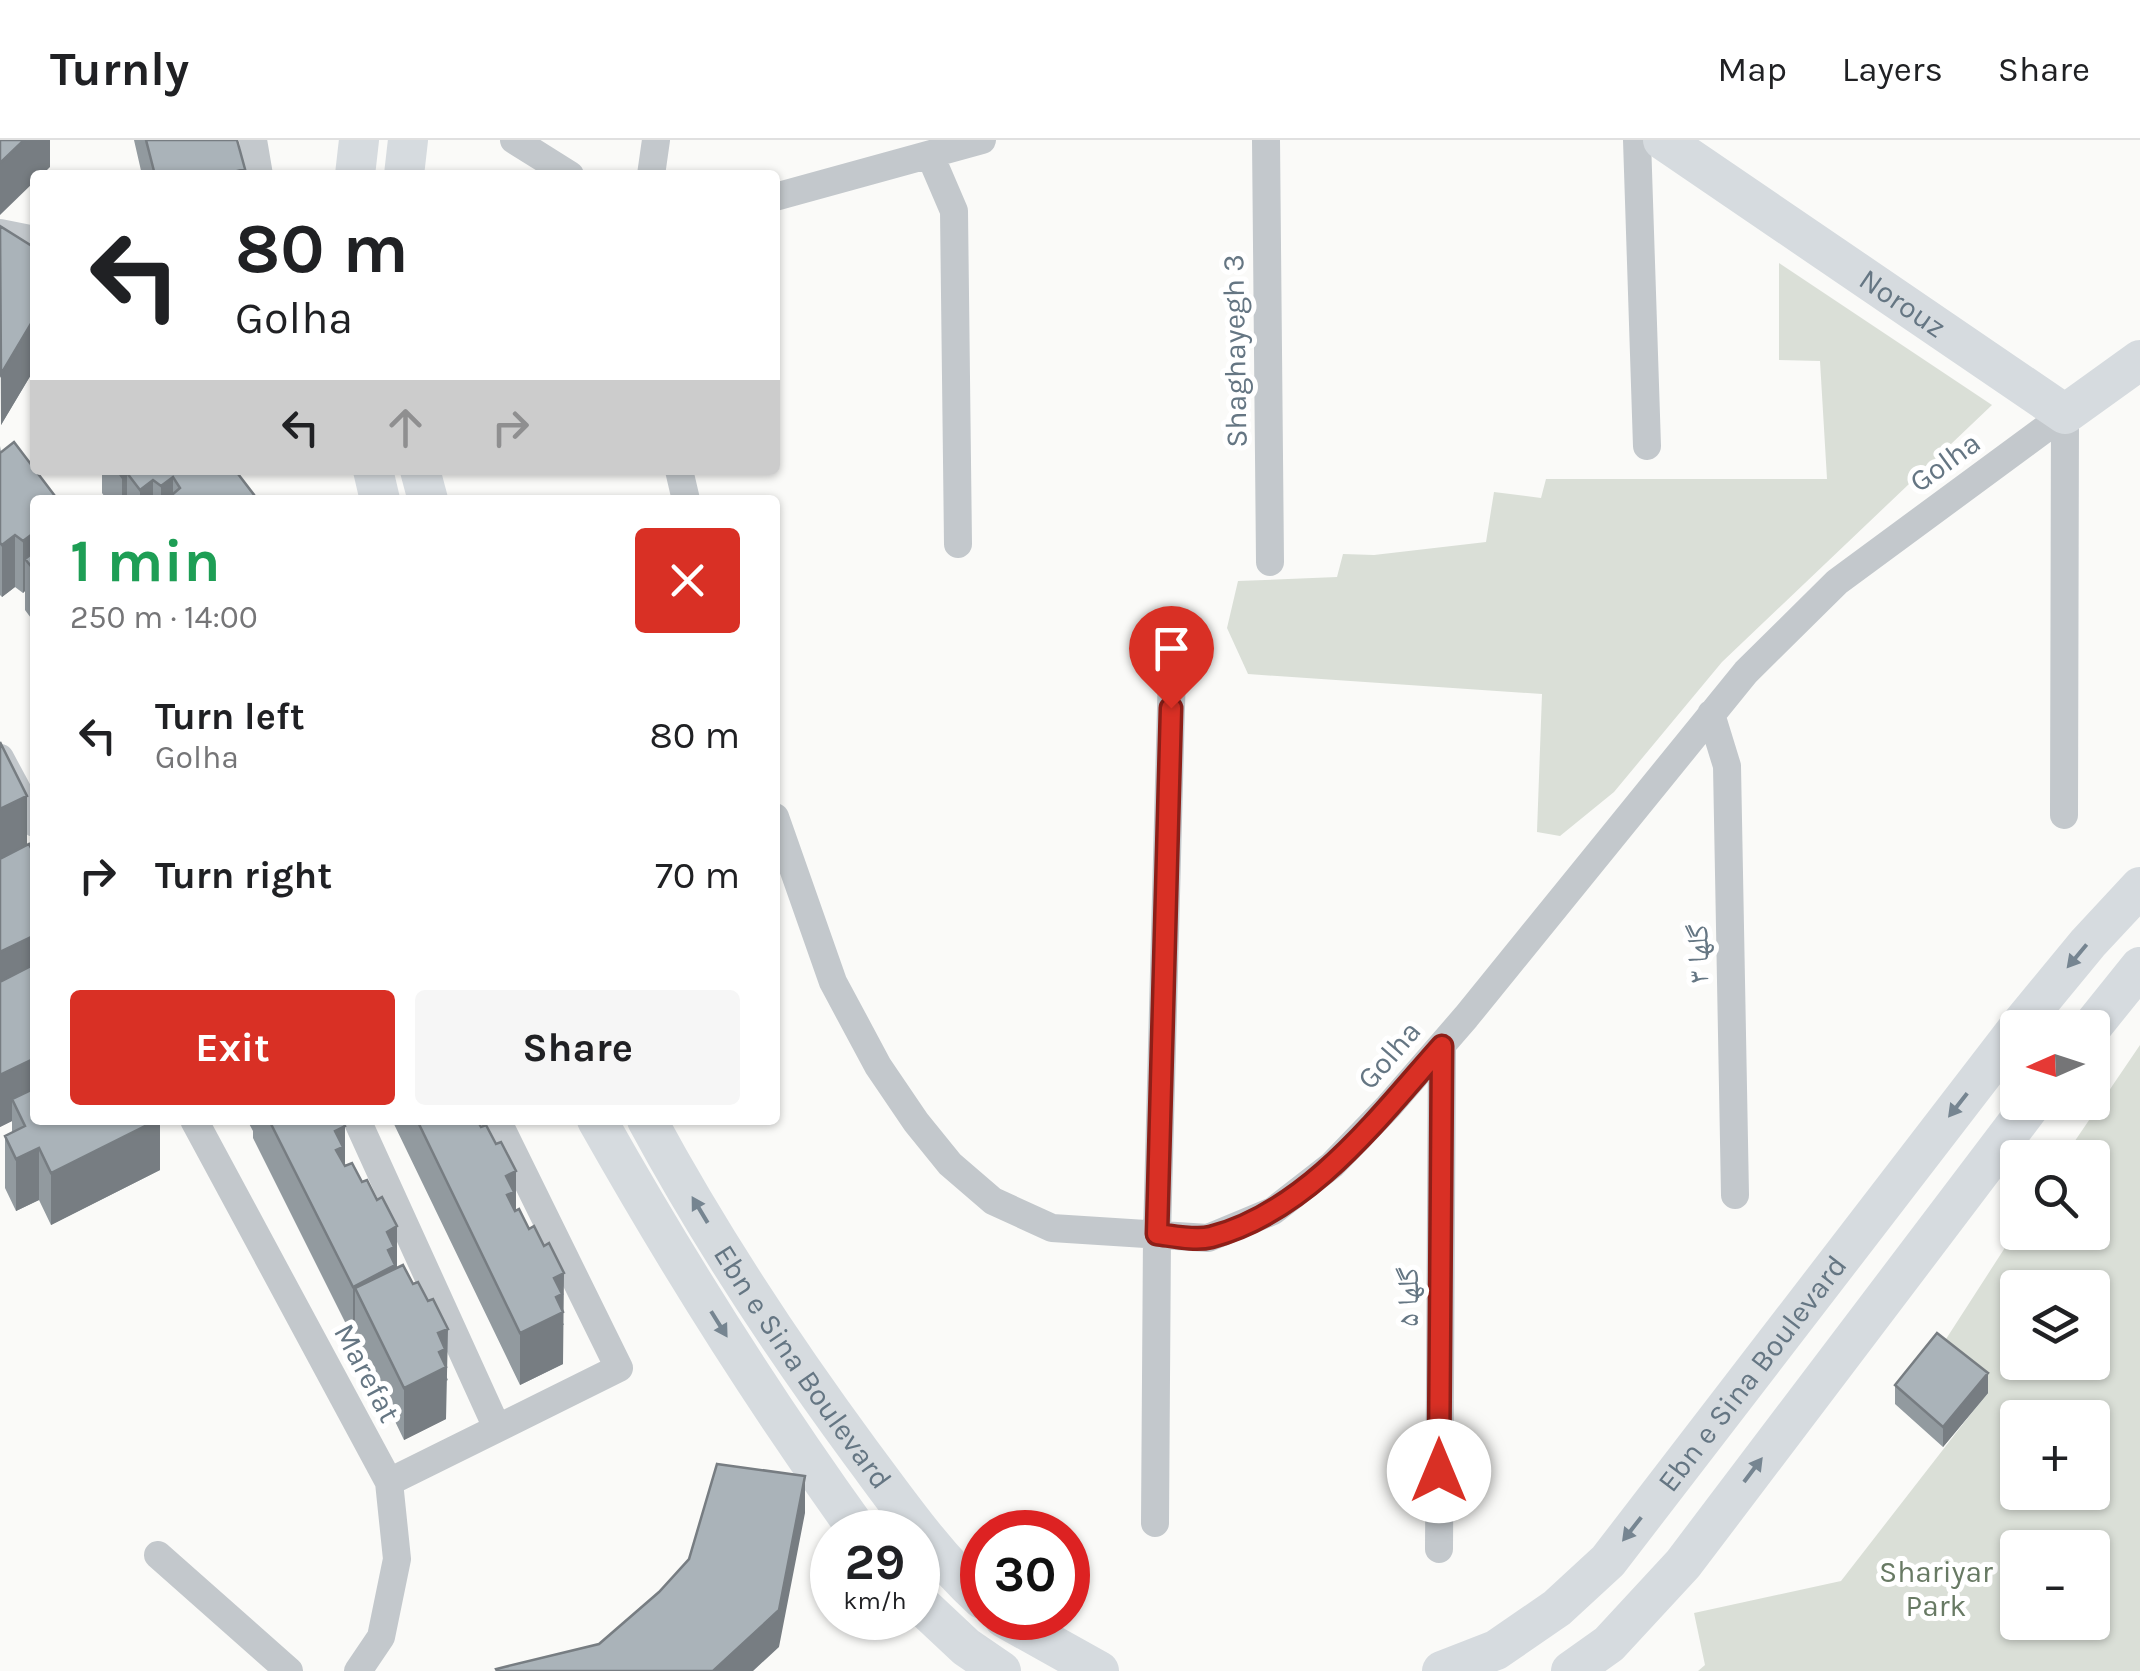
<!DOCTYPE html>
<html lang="en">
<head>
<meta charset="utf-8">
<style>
  body { margin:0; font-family:Karla,"Noto Naskh Arabic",sans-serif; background:#f6f6f6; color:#202124; height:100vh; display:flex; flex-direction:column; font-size:38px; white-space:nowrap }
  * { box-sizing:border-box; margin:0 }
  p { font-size:32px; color:#757577 }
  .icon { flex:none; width:55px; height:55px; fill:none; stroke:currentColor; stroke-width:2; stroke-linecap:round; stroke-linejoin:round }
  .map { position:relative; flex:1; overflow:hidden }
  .drawer { position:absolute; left:30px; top:355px; width:750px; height:630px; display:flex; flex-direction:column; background:#fff; border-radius:10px; box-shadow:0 2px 8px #0004 }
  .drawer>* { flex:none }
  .top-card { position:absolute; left:30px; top:30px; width:750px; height:305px; border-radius:10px; box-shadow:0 2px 8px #0004; background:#fff; color:#202124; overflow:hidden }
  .needle { width:65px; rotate:267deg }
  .fabs { position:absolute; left:2000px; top:870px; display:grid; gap:20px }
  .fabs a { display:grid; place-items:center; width:110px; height:110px; border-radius:10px; background:#fff; box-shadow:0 2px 8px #0004; font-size:50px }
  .speed { position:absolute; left:810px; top:1370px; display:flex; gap:20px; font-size:50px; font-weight:700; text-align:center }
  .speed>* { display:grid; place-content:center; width:130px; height:130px; border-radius:50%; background:#fff; box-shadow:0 2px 8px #0004; line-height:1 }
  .speed small { font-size:25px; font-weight:400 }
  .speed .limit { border:15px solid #d22; background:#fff; color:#111 }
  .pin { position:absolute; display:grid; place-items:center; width:85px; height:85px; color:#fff; margin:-102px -42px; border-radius:50% 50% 50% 0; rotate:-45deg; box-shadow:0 0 10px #0007 }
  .pin .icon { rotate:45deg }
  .me { position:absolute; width:110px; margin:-55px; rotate:0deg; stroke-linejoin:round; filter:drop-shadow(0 0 8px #0008) }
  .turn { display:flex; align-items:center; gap:35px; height:210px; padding:0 40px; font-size:45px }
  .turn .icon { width:130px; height:130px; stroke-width:2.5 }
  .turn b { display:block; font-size:70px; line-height:85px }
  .lanes { display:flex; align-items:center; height:95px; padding:0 40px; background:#0003; justify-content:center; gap:50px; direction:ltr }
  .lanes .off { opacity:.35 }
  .round { display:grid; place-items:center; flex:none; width:105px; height:105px; border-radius:10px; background:#f6f6f6 }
  .overview { display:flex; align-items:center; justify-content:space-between; height:170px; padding:0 40px }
  h1 { font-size:60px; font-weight:700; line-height:75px; color:#1e9e55 }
  .action { display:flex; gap:20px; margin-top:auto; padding:20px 40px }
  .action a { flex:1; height:115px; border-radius:10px; background:#d93025; color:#fff; font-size:40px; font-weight:700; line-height:115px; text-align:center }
  .action a+a { background:#f6f6f6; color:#202124 }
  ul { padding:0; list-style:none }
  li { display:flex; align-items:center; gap:30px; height:140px; padding:0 40px }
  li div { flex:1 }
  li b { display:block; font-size:38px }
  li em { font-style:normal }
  header { display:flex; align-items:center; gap:60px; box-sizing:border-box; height:140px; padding:0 50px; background:#fff; border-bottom:2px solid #e0e0e0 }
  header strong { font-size:48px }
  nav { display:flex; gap:55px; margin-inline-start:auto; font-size:35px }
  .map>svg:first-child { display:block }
  .green { fill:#dadfd7; fill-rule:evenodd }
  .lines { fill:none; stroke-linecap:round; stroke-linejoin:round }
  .street { stroke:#c3c8cc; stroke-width:28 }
  .secondary { stroke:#d6dbdf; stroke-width:40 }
  .wall { fill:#929a9f }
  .shaded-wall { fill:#777d82 }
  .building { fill:#aab3b9; stroke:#777d82; stroke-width:2.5 }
  .oneway { fill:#768591 }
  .route-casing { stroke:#8d1f18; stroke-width:25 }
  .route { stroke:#d93025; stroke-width:18 }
  .labels { text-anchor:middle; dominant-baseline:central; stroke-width:10; stroke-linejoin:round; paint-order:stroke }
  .street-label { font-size:30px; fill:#657683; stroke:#fff }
  .park-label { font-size:30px; fill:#687a64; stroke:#fff }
</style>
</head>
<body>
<header>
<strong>Turnly</strong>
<nav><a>Map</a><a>Layers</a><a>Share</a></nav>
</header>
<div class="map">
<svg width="2140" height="1531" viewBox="0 0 2140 1531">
  <rect width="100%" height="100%" fill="#fafaf8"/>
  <!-- green -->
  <path class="green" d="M1779 123 1992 265 1722 522 1614 652 1560 696 1537 692 1542 554 1248 534 1227 488 1238 441 1337 437 1343 414 1374 415 1486 402 1494 352 1541 358 1546 339H1827L1820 221 1779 220Z
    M2140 905V1531H1698L1705 1525 1694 1473 1841 1441 1987 1253 1937 1213 2017 1089 2018 1092H2092V1018L2064 1017ZM2018 1148H2092V1222H2018ZM2018 1278H2092V1352H2018ZM2018 1408H2092V1482H2018Z"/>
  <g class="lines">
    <!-- street -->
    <path class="street" d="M253 0 259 35
      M514 0 570 35
      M1266 0 1270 422
      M1637 0 1647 306
      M930 15 954 71 958 404
      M651 35 656 0
      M775 57 982 0
      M0 93 35 100
      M679 330 686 360
      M1711 574 1727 626 1735 1055
      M0 618 35 683
      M2064 675 2065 274
      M775 677 833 842 878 926 916 982 950 1024 993 1061 1052 1088 1208 1098 1273 1071 1332 1025 1388 967 1466 877 1746 532 1837 442 2065 274
      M194 980 389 1342 397 1419 381 1497 358 1531
      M357 980 497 1288
      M389 1342 619 1228 497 980
      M1155 1383 1157 1095 1172 530
      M1439 1409 1442 905
      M158 1415 289 1531"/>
    <!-- secondary -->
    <g class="secondary">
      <path id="s1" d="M1663 0 2065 274 2140 220"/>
      <path d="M355 35 359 0"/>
      <path d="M404 35 408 0"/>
      <path d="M373 330 380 360"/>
      <path d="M420 330 428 360"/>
      <path d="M2018 888 2088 803 2140 747"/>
      <path d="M2091 888 2140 827"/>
      <path d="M597 980C677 1122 764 1260 859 1392"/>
      <path id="s2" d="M647 980C709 1095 783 1207 861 1313 899 1364 935 1416 982 1459"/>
      <path d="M918 1462 966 1507 1001 1531"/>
      <path d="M1004 1478 1099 1531"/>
      <path id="s3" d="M1442 1531 1496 1510 1557 1468 1608 1421 2018 888"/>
      <path d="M1571 1531 1609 1504 1683 1424 2033 962"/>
    </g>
  </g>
  <!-- wall -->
  <path class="wall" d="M134 0H237L245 35H142Z
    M0 86 35 108V228L1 285Z
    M0 306 1 312 35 360V492L34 482 25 470V451L23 453 15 447 2 457 0 455Z
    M102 330H235L258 360H107L102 353Z
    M27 705 35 980H160V1030L51 1085 39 1060 16 1071 5 1048V996L12 993V981L0 987Z
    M247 980H342L345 1026 397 1128 448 1240 446 1241V1279L404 1300 355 1198H353L253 998V991Z
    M392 980H477L564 1185H563V1224L520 1245Z
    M1895 1245 1988 1253 1943 1307 1895 1264Z"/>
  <!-- shaded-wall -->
  <path class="shaded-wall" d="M24 0H50V27L42 35H35V41L0 75V23Z
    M245 29V35H222Z
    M35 177V228L1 285V234Z
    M127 333V360H122V337Z
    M173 337V360H161V346Z
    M153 340V360H140V350Z
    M35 392 34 429 25 419V451L23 453V401Z
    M15 395V447L2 457V405Z
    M27 656V708L0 721V669Z
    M35 795V846L0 864V812Z
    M35 918V970L12 959V981L0 987V935Z
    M157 980H160V1030L51 1085V1033Z
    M345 986V1038L336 1062 335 991Z
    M39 1008V1060L16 1071V1019Z
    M516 1031V1083L507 1107 506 1036Z
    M397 1086V1138L355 1148V1198H353V1147L387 1092Z
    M564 1133 563 1224 520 1245V1193L554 1138Z
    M448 1189 446 1279 404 1300V1248L438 1193Z
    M1988 1233V1253L1943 1307V1287Z
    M805 1336V1373L779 1507 753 1531H713Z"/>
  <!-- building -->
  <path class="building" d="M0 0H24L0 23Z
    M146 0H237L245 29 222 35H155Z
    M0 86 35 108V177L1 234Z
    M14 302 58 360H35V392L23 401 15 395 2 405 0 403V313Z
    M117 330H235L258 360H166L180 348 173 337 161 346 153 340 140 350 127 333 122 337Z
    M35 411V431L25 419Z
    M0 602 27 656 0 669Z
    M29 704 35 716V795L0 812V719Z
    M35 824V918L0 935V842Z
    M35 948V980H157L51 1033 39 1008 16 1019 5 996 25 986 12 959Z
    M269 980H342L345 986 335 991 343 1007 336 1010 345 1026 352 1023 362 1042 367 1040 377 1060 382 1057 397 1086 387 1092 394 1107 388 1110 395 1125 353 1147Z
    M417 980H477L481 987 486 985 496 1004 501 1002 516 1031 506 1036 514 1052 507 1055 515 1071 519 1069 529 1089 534 1086 544 1106 549 1103 564 1133 554 1138 562 1154 556 1157 563 1172 520 1193Z
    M403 1125 413 1144 418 1142 428 1161 433 1159 448 1189 438 1193 445 1209 439 1212 446 1227 404 1248 355 1148Z
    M1937 1193 1988 1233 1943 1287 1895 1245Z
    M717 1324 805 1336 779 1470 713 1531H497L496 1529 599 1504 659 1452 689 1419Z"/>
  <!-- one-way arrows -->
  <defs><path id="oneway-solid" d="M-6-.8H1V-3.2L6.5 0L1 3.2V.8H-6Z" transform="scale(2.5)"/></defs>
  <g class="oneway">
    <use href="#oneway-solid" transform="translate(2077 816) rotate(130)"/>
    <use href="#oneway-solid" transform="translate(1958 965) rotate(128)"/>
    <use href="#oneway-solid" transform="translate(700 1070) rotate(-121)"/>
    <use href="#oneway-solid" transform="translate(719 1184) rotate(58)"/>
    <use href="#oneway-solid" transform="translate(1753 1330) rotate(-53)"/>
    <use href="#oneway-solid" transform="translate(1632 1389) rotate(128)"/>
  </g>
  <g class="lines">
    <defs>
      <path id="route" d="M1171 568 1157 1094C1173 1096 1195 1101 1211 1097 1309 1071 1378 978 1442 906L1439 1331"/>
    </defs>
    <!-- route casing -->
    <use href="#route" class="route-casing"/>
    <!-- route -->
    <use href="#route" class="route"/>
  </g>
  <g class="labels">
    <!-- street labels -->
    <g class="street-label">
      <text stroke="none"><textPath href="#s1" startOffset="290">Norouz</textPath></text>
      <text transform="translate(1235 211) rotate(-91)">Shaghayegh 3</text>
      <text transform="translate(1945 322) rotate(-36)">Golha</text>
      <text transform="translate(1698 814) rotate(-91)">گلها ۳</text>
      <text transform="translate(1389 915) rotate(-49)">Golha</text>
      <text transform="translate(1408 1157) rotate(-90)">گلها ۵</text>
      <text stroke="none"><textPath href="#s2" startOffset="292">Ebn e Sina Boulevard</textPath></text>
      <text transform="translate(367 1233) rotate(62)">Marefat</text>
      <text stroke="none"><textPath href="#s3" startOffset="438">Ebn e Sina Boulevard</textPath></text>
    </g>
    <!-- park labels -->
    <g class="park-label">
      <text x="1936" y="1432">Shariyar<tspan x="1936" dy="34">Park</tspan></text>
    </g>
  </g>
</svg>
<div class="fabs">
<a><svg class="needle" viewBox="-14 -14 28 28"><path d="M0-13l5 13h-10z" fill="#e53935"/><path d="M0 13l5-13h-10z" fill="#757577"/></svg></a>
<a><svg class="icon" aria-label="search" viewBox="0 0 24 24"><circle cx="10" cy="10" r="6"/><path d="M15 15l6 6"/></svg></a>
<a><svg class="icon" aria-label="layers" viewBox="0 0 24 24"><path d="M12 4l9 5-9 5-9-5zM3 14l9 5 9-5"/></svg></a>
<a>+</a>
<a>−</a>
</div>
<div class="speed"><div>29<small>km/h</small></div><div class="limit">30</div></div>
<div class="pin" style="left:1171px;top:568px;background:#d93025"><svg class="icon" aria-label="arrive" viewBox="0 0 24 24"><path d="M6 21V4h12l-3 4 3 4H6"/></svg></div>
<svg class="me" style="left:1439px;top:1331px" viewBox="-20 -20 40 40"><circle r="19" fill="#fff"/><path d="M0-13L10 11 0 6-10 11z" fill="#d93025"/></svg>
<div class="top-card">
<div class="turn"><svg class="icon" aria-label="left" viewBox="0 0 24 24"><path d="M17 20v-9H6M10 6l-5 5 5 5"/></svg><div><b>80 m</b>Golha</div></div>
<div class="lanes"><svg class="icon" aria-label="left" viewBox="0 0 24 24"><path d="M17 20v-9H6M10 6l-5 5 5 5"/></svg><svg class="icon off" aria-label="ahead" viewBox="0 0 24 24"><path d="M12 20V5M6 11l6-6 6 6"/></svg><svg class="icon off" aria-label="right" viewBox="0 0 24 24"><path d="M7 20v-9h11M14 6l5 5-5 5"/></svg></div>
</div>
<section class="drawer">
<div class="overview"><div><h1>1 min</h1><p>250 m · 14:00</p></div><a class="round" style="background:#d93025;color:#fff"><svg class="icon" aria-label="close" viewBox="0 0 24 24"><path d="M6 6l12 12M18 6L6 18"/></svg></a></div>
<ul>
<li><svg class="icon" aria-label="left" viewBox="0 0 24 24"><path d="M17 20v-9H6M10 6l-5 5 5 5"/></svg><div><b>Turn left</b><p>Golha</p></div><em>80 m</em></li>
<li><svg class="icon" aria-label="right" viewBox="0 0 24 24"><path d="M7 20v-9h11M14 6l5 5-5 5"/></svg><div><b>Turn right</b></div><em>70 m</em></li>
</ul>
<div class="action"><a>Exit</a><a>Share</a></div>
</section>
</div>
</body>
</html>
